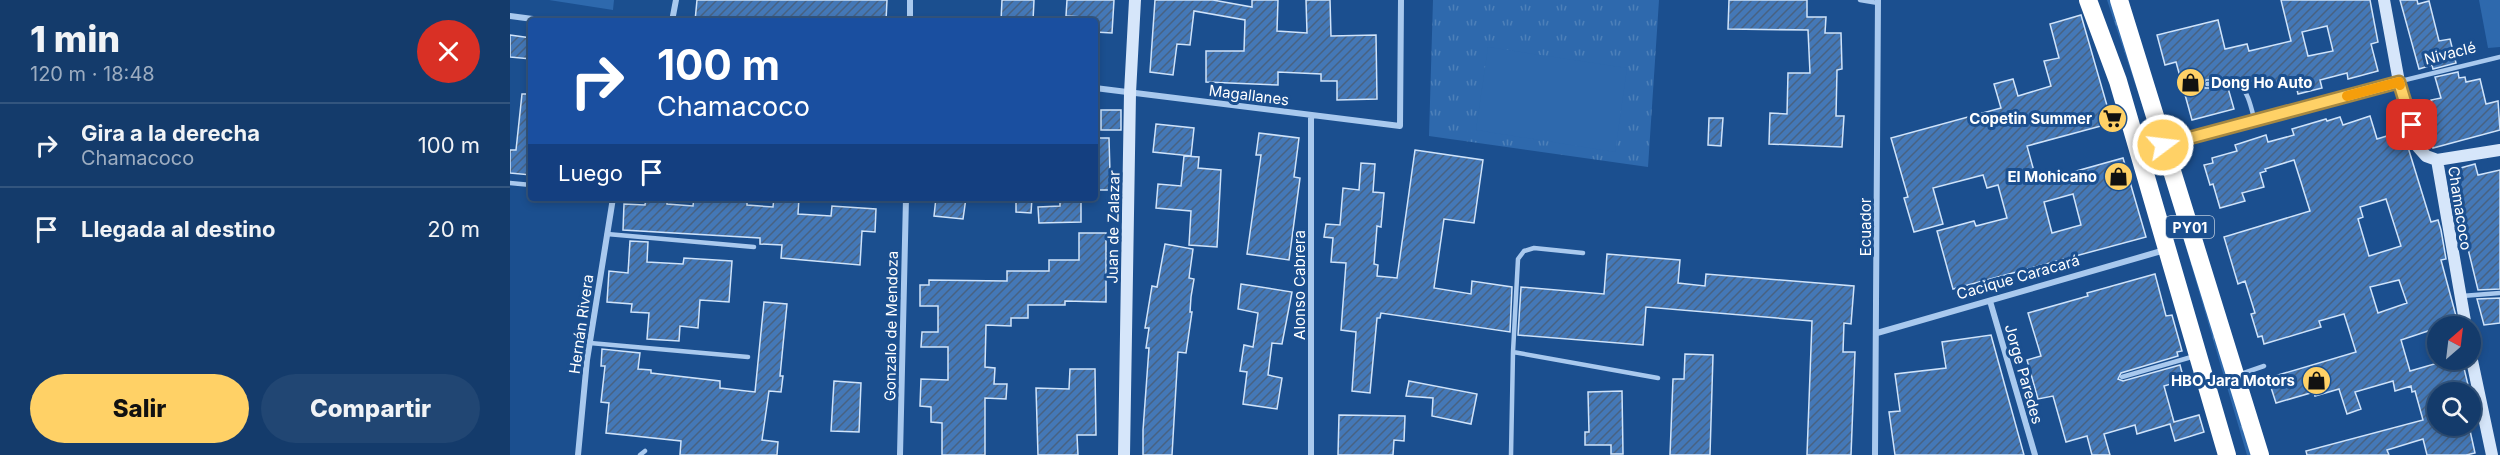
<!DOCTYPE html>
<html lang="es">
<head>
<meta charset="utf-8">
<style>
  body { margin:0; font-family:Inter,sans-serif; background:#214673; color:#f1f3f6; height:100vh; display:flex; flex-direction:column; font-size:22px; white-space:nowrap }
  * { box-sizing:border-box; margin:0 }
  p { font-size:20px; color:#9dadc1 }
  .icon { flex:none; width:33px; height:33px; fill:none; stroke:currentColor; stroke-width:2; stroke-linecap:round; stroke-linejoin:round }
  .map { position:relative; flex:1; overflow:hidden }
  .drawer { display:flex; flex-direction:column; background:#143b6b; width:510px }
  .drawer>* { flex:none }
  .banner { position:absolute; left:18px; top:18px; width:570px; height:183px; border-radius:6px; box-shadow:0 3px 9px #0003,0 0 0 2px #33557e; background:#1a4fa0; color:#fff; overflow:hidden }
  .needle { width:39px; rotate:28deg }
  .fabs { position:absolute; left:1917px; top:316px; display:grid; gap:12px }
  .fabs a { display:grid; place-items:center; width:54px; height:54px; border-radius:50%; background:#143b6b; box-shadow:0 3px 9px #0003,0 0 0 2px #33557e; font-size:30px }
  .pin { position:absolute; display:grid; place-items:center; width:51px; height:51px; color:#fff; margin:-26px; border-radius:12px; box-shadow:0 3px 9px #0006 }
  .me { position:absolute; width:66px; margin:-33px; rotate:75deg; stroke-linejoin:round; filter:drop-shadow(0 0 4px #0008) }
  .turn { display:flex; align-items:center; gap:21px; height:126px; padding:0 30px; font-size:27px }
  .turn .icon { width:78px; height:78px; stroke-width:2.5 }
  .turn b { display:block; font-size:42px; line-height:51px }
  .then { display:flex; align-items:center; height:57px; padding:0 30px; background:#0003; gap:12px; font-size:22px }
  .round { display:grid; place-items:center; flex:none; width:63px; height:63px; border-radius:32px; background:#214673 }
  .head { display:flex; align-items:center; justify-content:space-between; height:102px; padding:0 30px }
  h1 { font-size:36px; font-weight:800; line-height:45px }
  .cta { display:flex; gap:12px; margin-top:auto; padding:12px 30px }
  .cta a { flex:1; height:69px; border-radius:36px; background:#ffd166; color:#111; font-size:24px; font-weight:800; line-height:69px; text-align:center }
  .cta a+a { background:#214673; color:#f1f3f6 }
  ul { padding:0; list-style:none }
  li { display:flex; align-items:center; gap:18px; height:84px; padding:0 30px; border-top:2px solid #33557e }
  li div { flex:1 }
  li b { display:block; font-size:22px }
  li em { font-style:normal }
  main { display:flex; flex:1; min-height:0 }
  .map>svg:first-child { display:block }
  .grass { fill:url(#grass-tufts) }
  .pitch { fill:#2e69ad }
  .building { fill:url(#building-hatch); stroke:#cfe3fa; stroke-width:1.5; fill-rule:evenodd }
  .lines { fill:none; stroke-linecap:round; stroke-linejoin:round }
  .lane { stroke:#a9c9ee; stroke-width:4.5 }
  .street { stroke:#a9c9ee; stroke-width:6 }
  .secondary { stroke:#d6e6fa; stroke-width:12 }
  .highway { stroke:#fff; stroke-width:18 }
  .route-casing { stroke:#a68842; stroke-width:15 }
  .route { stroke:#ffd166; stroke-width:10 }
  .slow { stroke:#f59e0b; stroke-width:10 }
  .labels { text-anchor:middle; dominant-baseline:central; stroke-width:6; stroke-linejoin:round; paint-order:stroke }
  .shield { fill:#1b4f8f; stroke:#bbcadd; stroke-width:1.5 }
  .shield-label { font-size:14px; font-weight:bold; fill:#fff }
  .street-label { font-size:15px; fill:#fff; stroke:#1b4f8f }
  .poi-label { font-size:15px; font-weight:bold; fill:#fff; stroke:#1b4f8f; text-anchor:end }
</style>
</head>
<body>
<main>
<section class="drawer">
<div class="head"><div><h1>1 min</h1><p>120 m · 18:48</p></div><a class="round" style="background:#d93025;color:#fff"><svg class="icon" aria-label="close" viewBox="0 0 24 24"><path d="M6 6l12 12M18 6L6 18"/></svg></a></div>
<ul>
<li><svg class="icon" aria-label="right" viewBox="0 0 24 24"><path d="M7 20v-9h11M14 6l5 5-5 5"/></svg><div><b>Gira a la derecha</b><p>Chamacoco</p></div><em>100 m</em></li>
<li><svg class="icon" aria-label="arrive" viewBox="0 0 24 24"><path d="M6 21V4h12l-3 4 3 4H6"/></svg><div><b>Llegada al destino</b></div><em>20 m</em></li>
</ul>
<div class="cta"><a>Salir</a><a>Compartir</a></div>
</section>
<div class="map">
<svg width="1990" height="455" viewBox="0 0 1990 455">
  <defs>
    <pattern id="grass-tufts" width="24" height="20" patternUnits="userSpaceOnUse" patternTransform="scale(1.5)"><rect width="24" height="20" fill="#2e69ad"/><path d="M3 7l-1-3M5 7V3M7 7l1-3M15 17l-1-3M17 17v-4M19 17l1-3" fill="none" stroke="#4d80b9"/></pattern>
    <pattern id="building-hatch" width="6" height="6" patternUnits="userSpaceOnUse" patternTransform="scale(1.5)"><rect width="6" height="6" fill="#4478b7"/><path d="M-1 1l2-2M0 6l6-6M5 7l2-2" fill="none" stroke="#486282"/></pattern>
  </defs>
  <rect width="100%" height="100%" fill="#1b4f8f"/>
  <!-- grass -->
  <path class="grass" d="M923 0H1149L1138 167 919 136Z
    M1597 0H1601L1651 150 1741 455H1737L1648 152Z"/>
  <!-- pitch -->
  <path class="pitch" d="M39 0H104L103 10Z
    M1969 0H1990V47L1978 48Z
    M978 47 1117 68 1105 152 966 130Z"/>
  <!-- building -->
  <path class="building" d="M187 0H377L376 21H277L259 19 258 21H185Z
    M492 0H524L523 21H491Z
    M557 0H604L602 33 585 32V21H572V17L556 16Z
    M645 0H703L742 7V0H768L767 31 797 33 796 0H820L821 36 866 35 867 99 827 100V81H811V74L768 72V85L696 82V51H734L735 20 684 11 680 45 667 44 663 75 640 72Z
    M1219 0H1297V17H1316L1315 33H1331L1332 69 1327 70 1326 116H1334L1332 147 1259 144 1260 113 1277 114 1278 73H1300L1298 30 1218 29Z
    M1771 0H1860L1868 42 1861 44 1868 71 1838 79 1837 73 1810 80 1812 88 1788 94 1785 81 1761 87 1758 77 1733 83 1719 79 1696 80 1693 84 1695 88H1718L1724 109 1682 120 1666 62 1655 65 1647 35 1708 20 1715 49 1737 44 1739 51 1781 41ZM1817 26 1823 51 1798 56 1792 32Z
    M1890 0H1907L1908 4 1919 1 1929 41 1940 39 1946 63 1923 69 1922 65 1909 69Z
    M1571 15 1602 123 1517 146 1527 182 1613 158 1636 237 1443 289 1427 231 1464 221 1466 226 1497 218 1488 185 1477 188 1473 175 1423 188 1433 224 1404 232 1394 198 1398 197 1381 138 1491 108 1484 84 1503 79 1508 96 1541 86 1534 61 1549 58 1540 24ZM1563 194 1571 225 1542 233 1534 202Z
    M0 35 21 38V59L0 57Z
    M1948 72 1949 78 1955 77 1956 82 1970 79 1976 104 1988 101 1990 130 1923 148 1915 114 1924 112 1921 100 1931 98 1925 77Z
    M12 94H21V175L0 173V150H6Z
    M591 110H611V130H591Z
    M1860 116 1867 139 1893 131 1921 222 1928 220 1931 230 1936 259 1931 260 1946 316 1934 319 1936 325 1891 340 1900 371 1928 363V360H1952L1960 393H1928V426H1959L1965 453 1956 455H1917L1913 439 1877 450 1879 455H1797L1796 451 1913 420 1905 391 1902 392 1901 386 1885 391 1883 381 1845 392 1851 409 1837 414 1829 389 1805 396 1804 392 1766 403 1758 378 1846 352 1834 314 1809 321 1811 327 1754 344 1752 336 1748 337 1741 314 1745 313 1735 281 1728 284 1714 237 1800 211 1784 160 1755 169 1756 171 1750 173 1754 187 1732 193 1735 201 1710 208 1703 184 1700 185 1694 165 1703 163 1702 158 1727 151 1725 145 1756 135 1758 142 1784 135 1782 129 1816 119 1817 121 1830 117 1833 125ZM1876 199 1891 246 1859 256 1848 219 1853 217 1850 207ZM1889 280 1897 303 1868 313 1860 287Z
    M1199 118H1213L1211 146 1198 145Z
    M646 124 684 128 681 156 643 152Z
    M749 133 789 138 784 177 790 178 779 260 737 254 751 155H746Z
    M585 138H599L600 173H607V190H585Z
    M905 150 973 160 964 223 934 219 924 288 961 294 962 281 1002 287 1000 332 871 313 870 318H867L860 393 842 391 846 332 831 330 836 263 821 262 823 238 814 237 816 224 830 225 833 188 849 190 851 163 865 164 863 192 874 193 871 227 867 226 864 264 868 265 867 276 887 278Z
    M674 156 689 157 688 168 711 170 707 247 679 245 681 211 646 208 648 184 671 186Z
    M1965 164 1968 175 1990 170V289L1968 290 1951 220 1955 219 1943 170Z
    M136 198 157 200V204L183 206 184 198H237V205L263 207 264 198H289L288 214 321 216 322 206 366 209 365 232 352 231 350 265 271 258 272 245 250 244V238L113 230 114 204 135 205Z
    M426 198H456L453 219 424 216Z
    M506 198H522L521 213 506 212Z
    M550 198H571V222L529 223 528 207 550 206Z
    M569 233H596V302L555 301V305H518V318H501V326L476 325 475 367 485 368 484 384H497L496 399 475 398V455H432V423L421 422V407L410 406 411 379 438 380V347H411L412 332H428V306H410V285H419V280L497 281V271H539V260H569Z
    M120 241 138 242 137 262 173 264 174 258 222 261 219 302 190 300 188 328 170 326 169 341 137 339 139 313 121 312 122 304 97 302 99 271 118 273Z
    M655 244 683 249 679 278 684 279 681 297 680 312H682L676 353 668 352 662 455H633V430L639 348H636L639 328H635L642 286 647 287Z
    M1097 254 1170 260 1168 283 1195 286 1196 274 1344 286 1341 324 1334 323 1333 352H1345L1341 455H1297L1302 321 1136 307 1133 345 1008 335 1011 287 1094 294Z
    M1645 274 1656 316 1662 315 1672 351 1667 352 1668 356 1611 373 1608 379 1613 381 1670 365 1674 380 1654 386 1664 422 1689 415 1694 432 1665 441 1660 424 1627 434 1625 425 1594 434 1600 455H1582L1577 436 1556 442 1543 396 1528 399 1517 360 1531 356 1518 313 1578 296 1577 293Z
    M731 284 782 292 772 344 762 343 758 375 772 378 767 409 733 404 737 372 730 371 734 345 743 347 748 313 728 309Z
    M1990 298V323L1974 325 1967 299Z
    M254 302 277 304 270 376H273L271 392 259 391 252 440 268 442 267 455H170L171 441 96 433 99 403 91 402 95 366H91L92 349 130 353 128 369 141 370V373L210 381V388L245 392Z
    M1481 335 1514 455H1385L1379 412 1390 411 1385 374 1436 368 1432 342Z
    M1175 354 1203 355 1200 455H1160L1163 379H1174Z
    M560 369H585L586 435H567L568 455H528L526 388 559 389Z
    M324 381 351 383 349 432 321 431Z
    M899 381 967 394 961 424 922 416 923 398 896 396Z
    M1112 391 1113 454H1101V445H1075V432H1079L1078 392Z
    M829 415 895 416 894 441 884 440 883 455H828Z"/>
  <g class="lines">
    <!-- lane -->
    <path class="lane" d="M1350 0 1368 3
      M1891 81 1990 57
      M1697 84C1733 82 1735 83 1744 118
      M0 183 21 185
      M97 234 244 247
      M1952 296 1990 293
      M80 343 238 357
      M1003 352 1008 259 1014 251 1024 248 1073 253
      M1728 375 1754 366
      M1612 377 1685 356
      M130 455 135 451
      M1001 455 1003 352 1148 378"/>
    <!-- street -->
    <path class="street" d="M0 16 38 21
      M162 21 166 0
      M400 21V0
      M585 88 890 126 891 0
      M801 115V455
      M1480 301 1525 455
      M1367 333 1655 250
      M68 455 77 360 103 198
      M390 455 396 198
      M1365 455 1368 0"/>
    <!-- secondary -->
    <path class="secondary" d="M1874 0 1889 82 1908 147 1916 156 1927 160 1956 327
      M1653 145 1889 82
      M1927 160 1990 150
      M1960 351 1982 455
      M614 455 620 93 625 0"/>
    <!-- highway -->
    <path class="highway" d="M1578 0 1608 81 1717 455
      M1609 0 1750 455"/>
  </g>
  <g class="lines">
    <defs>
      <path id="route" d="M1653 145 1889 82 1902 125"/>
    </defs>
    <!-- route casing -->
    <use href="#route" class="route-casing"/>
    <!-- route -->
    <use href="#route" class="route"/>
    <!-- slow -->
    <path class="slow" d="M1837 96 1889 82 1890 85"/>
  </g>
  <!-- icons -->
  <defs>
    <symbol id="shop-disc" viewBox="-11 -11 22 22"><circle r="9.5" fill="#ffd166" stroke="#1b4f8f"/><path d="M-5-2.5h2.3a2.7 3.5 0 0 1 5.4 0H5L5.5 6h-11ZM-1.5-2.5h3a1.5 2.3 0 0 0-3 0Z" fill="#111"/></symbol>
    <symbol id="supermarket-disc" viewBox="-11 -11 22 22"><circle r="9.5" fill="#ffd166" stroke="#1b4f8f"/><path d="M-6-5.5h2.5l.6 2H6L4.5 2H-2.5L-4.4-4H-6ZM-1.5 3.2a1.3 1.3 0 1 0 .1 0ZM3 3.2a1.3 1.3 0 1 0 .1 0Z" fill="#111"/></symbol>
  </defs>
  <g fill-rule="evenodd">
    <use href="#shop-disc" x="1664" y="66" width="33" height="33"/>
    <use href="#supermarket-disc" x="1586" y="102" width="33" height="33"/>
    <use href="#shop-disc" x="1592" y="160" width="33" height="33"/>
    <use href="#shop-disc" x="1790" y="364" width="33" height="33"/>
  </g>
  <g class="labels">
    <!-- shield labels -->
    <rect class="shield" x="1656" y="216" width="48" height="22" rx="4.5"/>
    <g class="shield-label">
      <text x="1680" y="227">PY01</text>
    </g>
    <!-- street labels -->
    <g class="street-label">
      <text transform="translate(1940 53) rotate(-14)">Nivaclé</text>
      <text transform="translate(739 95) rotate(7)">Magallanes</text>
      <text transform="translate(1950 208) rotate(81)">Chamacoco</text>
      <text transform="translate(603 227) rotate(-89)">Juan de Zalazar</text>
      <text transform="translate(1355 227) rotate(-90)">Ecuador</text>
      <text transform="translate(1508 277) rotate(-16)">Cacique Caracará</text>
      <text transform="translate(789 285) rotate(-90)">Alonso Cabrera</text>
      <text transform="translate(71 324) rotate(-82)">Hernán Rivera</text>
      <text transform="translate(381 326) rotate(-89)">Gonzalo de Mendoza</text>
      <text transform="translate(1514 374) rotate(74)">Jorge Paredes</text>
    </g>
    <!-- poi labels -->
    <g class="poi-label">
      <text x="1701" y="82" text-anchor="start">Dong Ho Auto</text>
      <text x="1582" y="118">Copetin Summer</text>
      <text x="1587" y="176">El Mohicano</text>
      <text x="1785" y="380">HBO Jara Motors</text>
    </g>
  </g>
</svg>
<div class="fabs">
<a><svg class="needle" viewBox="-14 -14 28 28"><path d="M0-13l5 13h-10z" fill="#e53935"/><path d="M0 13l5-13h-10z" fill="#9dadc1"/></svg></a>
<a><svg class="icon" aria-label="search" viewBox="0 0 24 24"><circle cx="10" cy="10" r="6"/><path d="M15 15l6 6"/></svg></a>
</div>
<div class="pin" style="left:1902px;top:125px;background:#d93025"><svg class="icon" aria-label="arrive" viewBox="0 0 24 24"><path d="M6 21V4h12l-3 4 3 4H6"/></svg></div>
<svg class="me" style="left:1653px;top:145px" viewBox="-20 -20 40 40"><circle r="17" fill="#ffd166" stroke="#fff" stroke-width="3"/><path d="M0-11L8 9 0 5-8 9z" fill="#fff"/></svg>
<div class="banner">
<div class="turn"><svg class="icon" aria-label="right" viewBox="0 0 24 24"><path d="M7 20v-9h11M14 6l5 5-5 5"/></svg><div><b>100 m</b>Chamacoco</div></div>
<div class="then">Luego<svg class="icon" aria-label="arrive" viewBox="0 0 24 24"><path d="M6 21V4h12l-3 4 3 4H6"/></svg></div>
</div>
</div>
</main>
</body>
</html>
